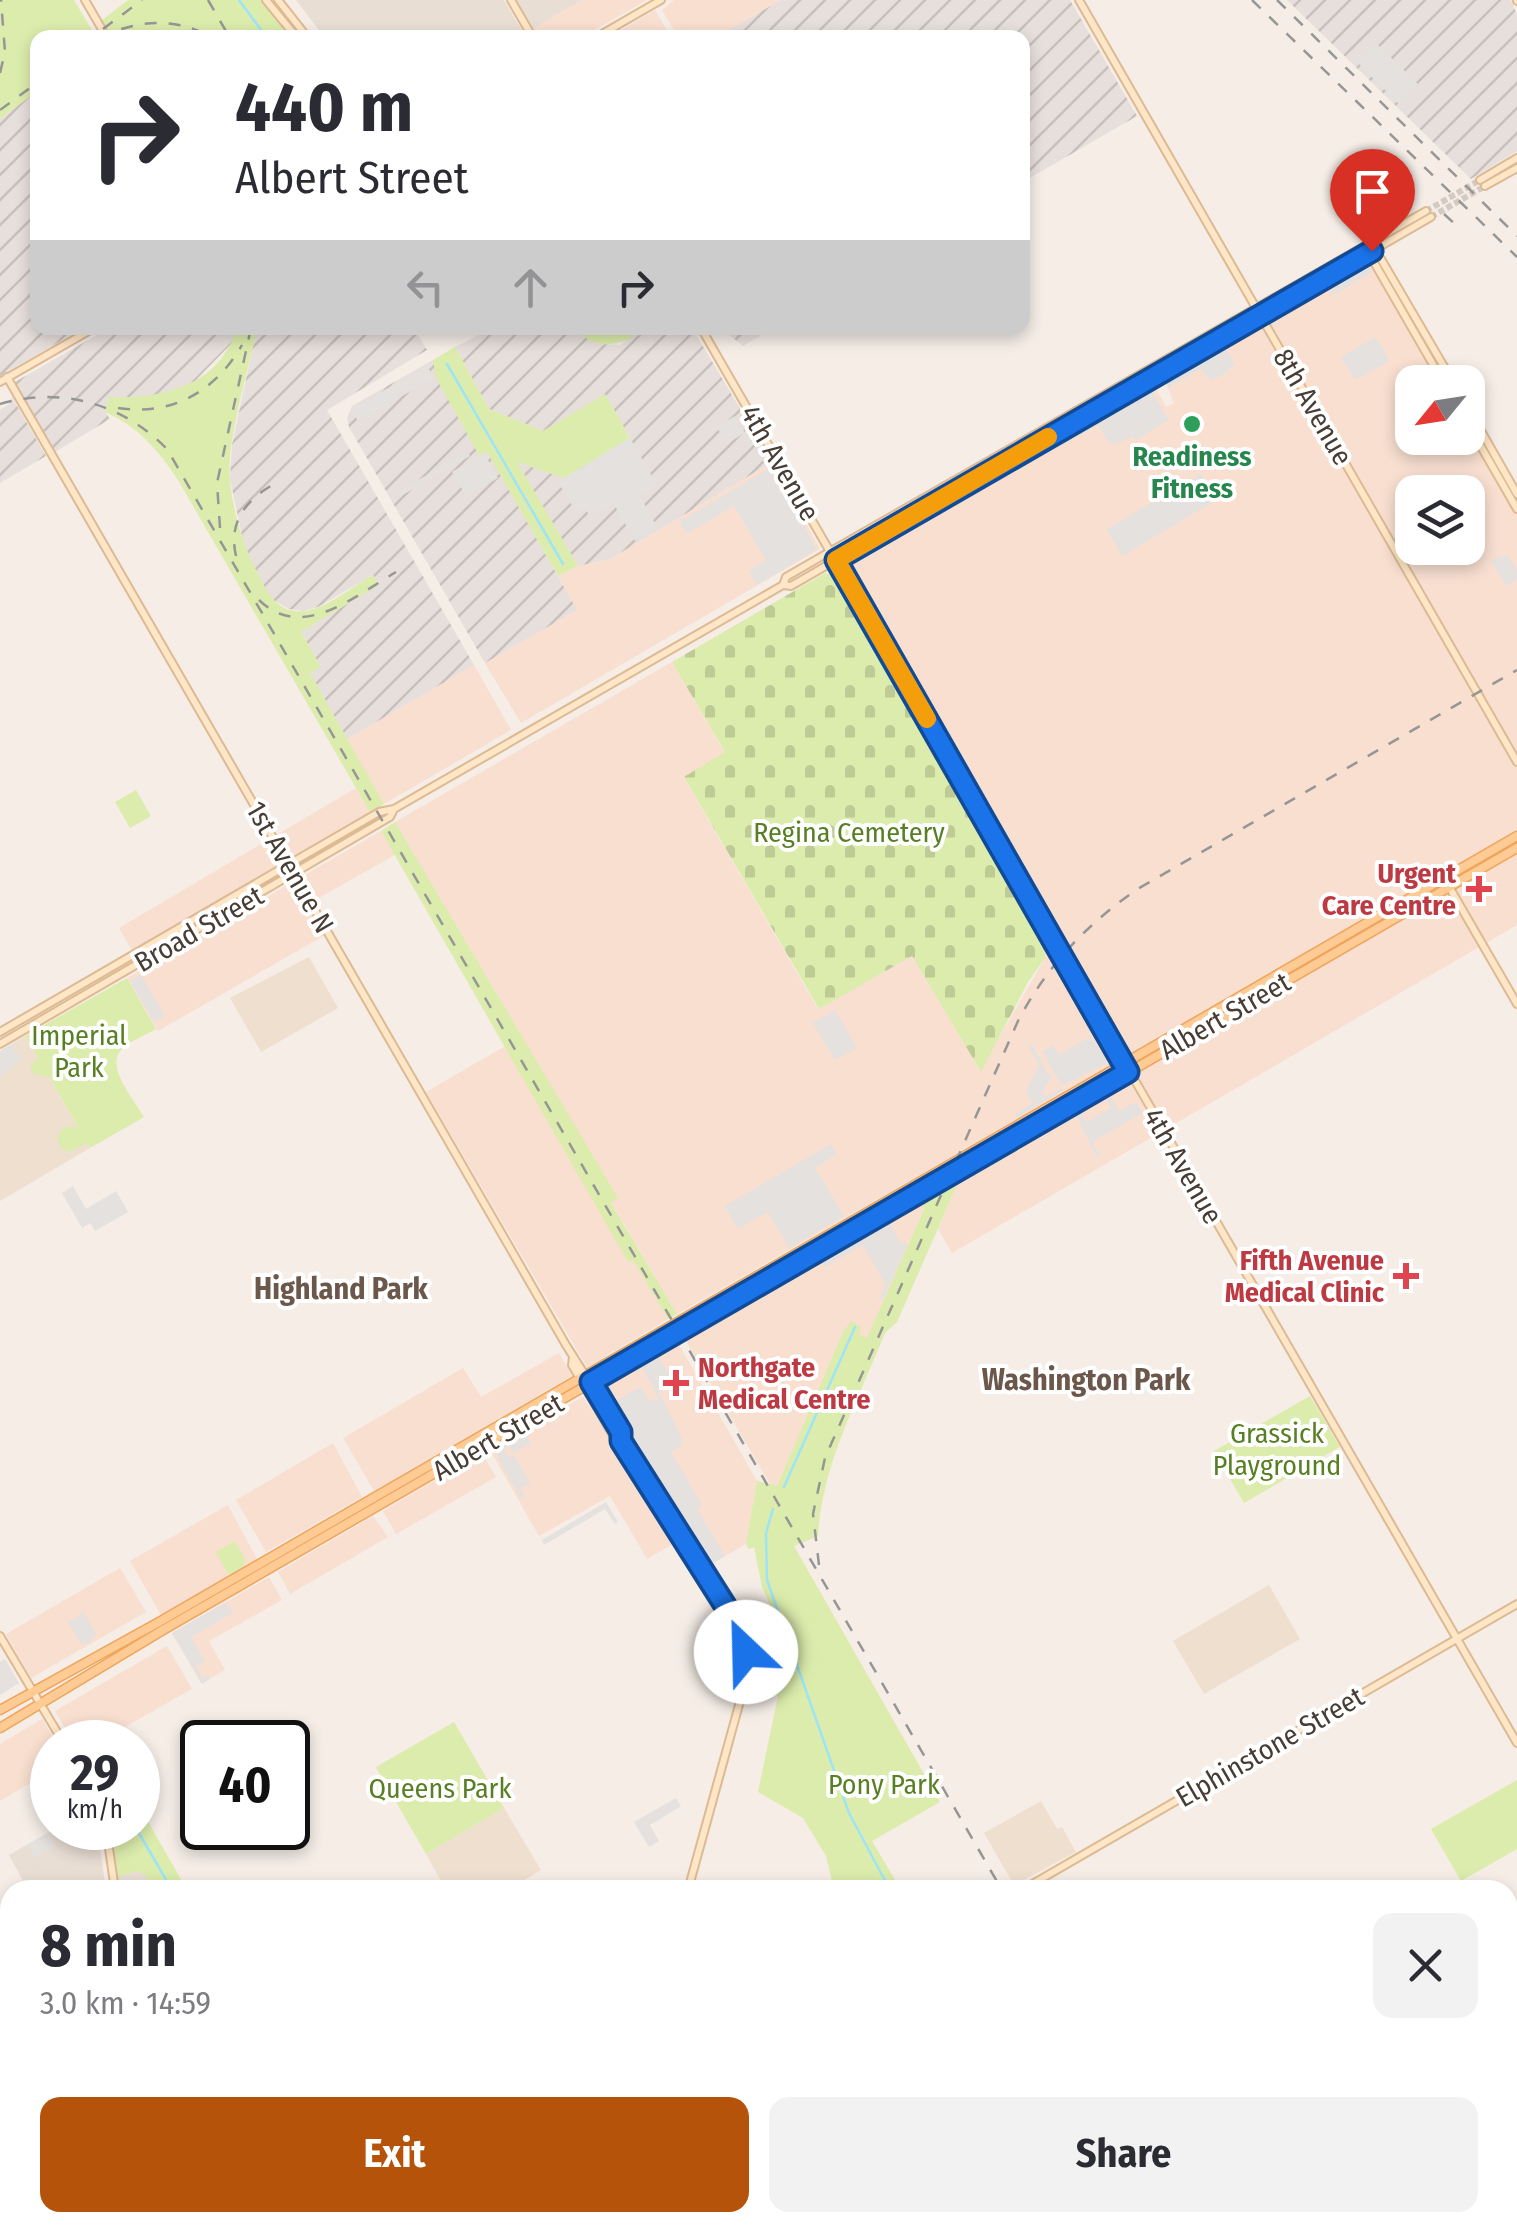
<!DOCTYPE html>
<html lang="en">
<head>
<meta charset="utf-8">
<style>
  body { margin:0; font-family:"Fira Sans Condensed",sans-serif; background:#f2f2f3; color:#2b2b33; height:100vh; display:flex; flex-direction:column; font-size:38px; white-space:nowrap }
  * { box-sizing:border-box; margin:0 }
  p { font-size:32px; color:#7c7c81 }
  .icon { flex:none; width:55px; height:55px; fill:none; stroke:currentColor; stroke-width:2; stroke-linecap:round; stroke-linejoin:round }
  .map { position:relative; flex:1; overflow:hidden }
  .details { position:absolute; left:0px; top:1880px; width:1518px; height:352px; display:flex; flex-direction:column; background:#fff; border-radius:30px 30px 0 0; box-shadow:0 5px 15px #0003 }
  .details>* { flex:none }
  .banner { position:absolute; left:30px; top:30px; width:1000px; height:305px; border-radius:20px; box-shadow:0 5px 15px #0003; background:#fff; color:#2b2b33; overflow:hidden }
  .needle { width:65px; rotate:240deg }
  .buttons { position:absolute; left:1395px; top:365px; display:grid; gap:20px }
  .buttons a { display:grid; place-items:center; width:90px; height:90px; border-radius:20px; background:#fff; box-shadow:0 5px 15px #0003; font-size:50px }
  .speed { position:absolute; left:30px; top:1720px; display:flex; gap:20px; font-size:50px; font-weight:700; text-align:center }
  .speed>* { display:grid; place-content:center; width:130px; height:130px; border-radius:50%; background:#fff; box-shadow:0 5px 15px #0003; line-height:1 }
  .speed small { font-size:25px; font-weight:400 }
  .speed .limit { border:5px solid #111; border-radius:15px; background:#fff; color:#111 }
  .pin { position:absolute; display:grid; place-items:center; width:85px; height:85px; color:#fff; margin:-102px -42px; border-radius:50% 50% 50% 0; rotate:-45deg; box-shadow:0 0 10px #0007 }
  .pin .icon { rotate:45deg }
  .me { position:absolute; width:110px; margin:-55px; rotate:336deg; stroke-linejoin:round; filter:drop-shadow(0 0 8px #0008) }
  .turn { display:flex; align-items:center; gap:35px; height:210px; padding:0 40px; font-size:45px }
  .turn .icon { width:130px; height:130px; stroke-width:2.5 }
  .turn b { display:block; font-size:70px; line-height:85px }
  .lanes { display:flex; align-items:center; height:95px; padding:0 40px; background:#0003; justify-content:center; gap:50px; direction:ltr }
  .lanes .off { opacity:.35 }
  .round { display:grid; place-items:center; flex:none; width:105px; height:105px; border-radius:20px; background:#f2f2f3 }
  .summary { display:flex; align-items:center; justify-content:space-between; height:170px; padding:0 40px }
  h1 { font-size:60px; font-weight:700; line-height:75px }
  .action { display:flex; gap:20px; margin-top:auto; padding:20px 40px }
  .action a { flex:1; height:115px; border-radius:20px; background:#b45309; color:#fff; font-size:40px; font-weight:700; line-height:115px; text-align:center }
  .action a+a { background:#f2f2f3; color:#2b2b33 }
  .map>svg:first-child { display:block }
  .residential { fill:#e9ded4 }
  .commercial { fill:#f8dfd0; fill-rule:evenodd }
  .industrial { fill:url(#industrial-furrows) }
  .education { fill:#efdfcf }
  .green { fill:#dcecac }
  .cemetery { fill:url(#cemetery-stones) }
  .parking { fill:#e5e1df; fill-rule:evenodd }
  .lines { fill:none; stroke-linecap:round; stroke-linejoin:round }
  .stream { stroke:#9de4f6; stroke-width:2.5 }
  .secondary-tunnel { stroke:#d2cac3; stroke-width:6; stroke-dasharray:6 3; stroke-linecap:butt }
  .secondary-casing { stroke:#dcba94; stroke-width:10 }
  .primary-casing { stroke:#eea45b; stroke-width:11 }
  .secondary { stroke:#ffe6c6; stroke-width:6 }
  .primary { stroke:#ffcb95; stroke-width:8 }
  .rail { stroke:#969696; stroke-width:2.5; stroke-dasharray:12 12; stroke-linecap:butt }
  .route-casing { stroke:#114b97; stroke-width:25 }
  .route { stroke:#1a73e8; stroke-width:18 }
  .slow { stroke:#f59e0b; stroke-width:18 }
  .leisure-dot { fill:#2e9e5b; stroke:#fff; stroke-width:4 }
  .health-dot { fill:#e0444e; stroke:#fff; stroke-width:4 }
  .labels { text-anchor:middle; dominant-baseline:central; stroke-width:8; stroke-linejoin:round; paint-order:stroke }
  .street-label { font-size:28px; fill:#483d35; stroke:#fff }
  .leisure-label { font-size:28px; font-weight:bold; fill:#27864d; stroke:#fff }
  .park-label { font-size:28px; fill:#587f23; stroke:#fff }
  .health-label { font-size:28px; font-weight:bold; fill:#be3a42; stroke:#fff; text-anchor:end }
  .neighbourhood-label { font-size:30px; font-weight:bold; fill:#6c584b; stroke:#fff }
</style>
</head>
<body>
<div class="map">
<svg width="1517" height="2232" viewBox="0 0 1517 2232">
  <defs>
    <pattern id="industrial-furrows" width="10" height="10" patternUnits="userSpaceOnUse" patternTransform="scale(2.5)"><rect width="10" height="10" fill="#e7dfdb"/><path d="M-1 1l2-2M0 10L10 0M9 11l2-2" fill="none" stroke="#c8c0bd"/></pattern>
    <pattern id="cemetery-stones" width="16" height="16" patternUnits="userSpaceOnUse" patternTransform="scale(2.5)"><rect width="16" height="16" fill="#dcecac"/><path d="M2 7V4a2 2 0 0 1 4 0v3zM10 15v-3a2 2 0 0 1 4 0v3z" fill="#becb95"/></pattern>
  </defs>
  <rect width="100%" height="100%" fill="#f5ede6"/>
  <!-- residential -->
  <path class="residential" d="M296 0H504L524 34 518 38 324 37Z
    M516 0H582L533 29Z
    M56 1828H97L106 1890H28L9 1855Z
    M138 1871 145 1874 154 1890H119L115 1877Z"/>
  <!-- commercial -->
  <path class="commercial" d="M582 0H647L582 37 518 38Z
    M674 0H781L717 37H678L662 10Z
    M655 10 671 37 608 38Z
    M1367 257 1442 382H1412V438H1468V428L1517 514V831L1130 1056 1070 957 848 561 1148 385H1154L1166 407 1174 403 1163 376ZM1412 492H1468V548H1412Z
    M772 462 820 549 521 723 485 663 577 610 558 576 578 566 610 559Z
    M672 662 725 753 684 778 818 1009 912 956 980 1071 1045 958 1046 941 1116 1062 677 1314 611 1202 617 1197 395 822Z
    M474 665 511 730 384 804 347 739Z
    M356 788 370 812 133 952 119 928Z
    M381 831 395 855 308 904 325 935 158 1031 127 978Z
    M1517 854V925L1166 1129 1134 1075Z
    M507 1045 628 1261 633 1259 668 1319 587 1367 426 1092Z
    M1128 1078 1159 1133 952 1253 938 1229 961 1176Z
    M920 1201 924 1209 867 1339 859 1334H842L777 1486 770 1484 683 1336Z
    M677 1341 757 1481 746 1544 713 1563 633 1440 604 1388 608 1380Z
    M559 1353 572 1376 374 1491 343 1438 463 1368 481 1397Z
    M583 1397 675 1543 647 1559 610 1496 539 1536 490 1450Z
    M333 1443 362 1497 266 1552 236 1500Z
    M482 1453 496 1477 396 1534 383 1511Z
    M228 1505 257 1559 161 1615 130 1561Z
    M373 1516 388 1537 290 1594 278 1572Z
    M120 1568 146 1612 31 1678 6 1634Z
    M269 1577 282 1600 209 1641 225 1670 201 1683 172 1633Z
    M167 1646 192 1689 98 1742H73L55 1711Z
    M42 1719 56 1742H52V1770L0 1801V1744Z
    M654 2223H706L690 2232H659Z"/>
  <!-- industrial -->
  <path class="industrial" d="M781 0H1070L1137 116 1023 182 1022 38 717 37Z
    M1287 0H1511L1517 15V151L1471 179Z
    M37 91 38 328H83L0 376V119Z
    M109 328H237L232 343 195 381 175 391 145 399 109 397 105 412 110 419 55 452 15 382Z
    M257 328H414L427 350 327 410 474 665 347 739 310 673 320 666 301 632 379 584 373 575 318 607 303 611 289 609 271 599 245 550 230 479 232 445Z
    M492 328H577L582 335 600 344 620 345 643 328H692L772 462 610 559 578 566 516 461 564 478 630 438 605 395 543 431 489 409 455 347Z
    M721 328H774L743 346Z
    M433 360 479 455 487 451 577 610 485 663 349 427 347 418 352 406Z
    M12 397 46 456 0 483V410L9 404Z"/>
  <!-- education -->
  <path class="education" d="M309 957 338 1008 261 1052 230 998Z
    M25 1036 90 1148 0 1201V1051Z
    M1269 1585 1300 1639 1204 1694 1173 1641Z
    M1041 1801 1057 1829 1062 1827 1076 1852 1014 1885 984 1833Z
    M504 1808 541 1870 507 1890H446L426 1854Z"/>
  <!-- green -->
  <path class="green" d="M0 0H74L96 37 38 38 37 91 0 119Z
    M128 0H262L292 37H191L166 30 141 31 113 37 102 20Z
    M237 328H257C249 369 226 441 230 480 233 513 244 548 259 576 269 596 279 614 305 611 328 608 353 586 373 575L379 585 301 632 321 667 310 673 384 804 370 812 178 480C158 450 139 427 105 412L109 397C163 399 219 386 237 328Z
    M577 328H643C627 346 592 353 577 328Z
    M455 347 489 409 543 431 605 394 630 438 564 478 517 462 578 566 558 576 487 452 479 455 436 378 433 360Z
    M136 790 151 816 130 828 115 802Z
    M395 822 618 1198 611 1203 677 1314 668 1319 633 1260 628 1262 381 831Z
    M127 978 156 1029C146 1035 129 1041 121 1050 105 1067 135 1101 144 1117L90 1148 87 1143 68 1152 61 1148 57 1137 64 1127H78L49 1077 34 1074 30 1066 38 1058 25 1036Z
    M961 1176 897 1322 885 1333C858 1400 822 1464 818 1536L794 1546 940 1802 872 1841 901 1890H834L826 1856 803 1818 758 1792 778 1696 760 1685V1666L748 1619 770 1605 762 1587 754 1547 749 1549 746 1544 757 1481 777 1486 842 1334 851 1321 861 1327 859 1334 867 1338 924 1209 920 1201Z
    M1310 1396 1340 1447 1244 1503 1214 1451Z
    M235 1541 245 1559 244 1566 229 1575 216 1552Z
    M454 1722 504 1808 426 1854 376 1767Z
    M1517 1780V1849L1461 1881 1431 1829Z
    M138 1804 187 1890H154L145 1875 138 1871 115 1877 109 1828H138Z
    M1517 2184V2232H1433L1450 2223 1508 2222V2189Z
    M94 2223H255L261 2232H99Z
    M892 2223H1088L1071 2232H897Z"/>
  <!-- cemetery -->
  <path class="cemetery" d="M825 573 834 575 1046 941 1045 958 1028 982 981 1072 912 956 819 1009 684 777 725 752 672 662Z"/>
  <!-- parking -->
  <path class="parking" d="M1375 42 1418 84 1399 104 1356 61Z
    M1366 261 1372 272 1332 296 1330 292 1337 287 1333 280Z
    M1376 337 1389 361 1355 380 1341 357Z
    M1223 344 1235 365 1225 373 1211 381 1201 369 1168 388 1164 377 1193 360 1199 365 1196 359Z
    M427 366 434 378 358 421 351 409Z
    M1145 389 1147 392 1151 390 1169 420 1135 440 1132 436 1117 444 1108 442 1098 425 1061 446 1058 440Z
    M735 416 745 433 726 444 717 427Z
    M630 438 657 485 640 496 657 527 635 541 614 504 590 517 585 508 576 512 558 482Z
    M467 452 470 456 401 496 399 491Z
    M484 453 498 478 466 496 452 472Z
    M770 468 817 549 757 585 749 571 766 560 734 506 686 534 679 522Z
    M1201 474 1216 500 1122 556 1107 529Z
    M1501 555 1503 558 1508 555 1517 570V579L1506 586 1491 561Z
    M141 975 165 1016 154 1022 130 981Z
    M835 1010 857 1048 835 1060 813 1023Z
    M1090 1037 1109 1062 1062 1086 1042 1052 1053 1045 1059 1055Z
    M1031 1043 1047 1072 1052 1075 1043 1092 1045 1096 1061 1088 1062 1091 1017 1117 1015 1114 1033 1103 1025 1093 1039 1065 1028 1045Z
    M12 1044 21 1059 0 1076V1051Z
    M1108 1092 1119 1111 1136 1102 1142 1113 1092 1142 1100 1156 1097 1158 1074 1111 1078 1108 1087 1122 1111 1108 1104 1094Z
    M831 1144 837 1154 815 1168 844 1216 789 1248 768 1212 738 1229 725 1206Z
    M73 1186 86 1209 116 1191 128 1212 95 1231 90 1223 82 1228 62 1193Z
    M888 1220 901 1244 904 1242 907 1246 883 1300 880 1298 885 1284 863 1245 825 1267 820 1259Z
    M656 1353 671 1378 669 1385 659 1392 682 1439 681 1446 671 1452 702 1505 697 1509 725 1556 713 1563 633 1440 604 1388 608 1380ZM641 1367 659 1398 650 1402 641 1387 617 1400 611 1390 612 1384Z
    M526 1431 530 1444 513 1453 509 1446 504 1449 509 1458 514 1455 530 1483 520 1488 525 1497 521 1499 497 1456 500 1445Z
    M606 1502 618 1522 615 1524 605 1509 544 1545 542 1540Z
    M225 1603 234 1612 191 1637 205 1661 196 1666 203 1678 208 1675 210 1679 202 1684 172 1633Z
    M83 1611 96 1634 87 1644H81L67 1620 76 1619Z
    M5 1659 19 1683 0 1695V1662Z
    M676 1798 681 1806 650 1825 659 1841 649 1847 634 1822Z
    M48 1833 56 1846 35 1858 27 1845Z"/>
  <g class="lines">
    <!-- stream -->
    <path class="stream" d="M239 0 267 38
      M454 328 455 329
      M447 364 563 564
      M784 1487 855 1327
      M773 1509 766 1533 767 1580 849 1813 890 1890
      M136 1828 172 1890
      M364 2222 369 2232
      M955 2232 956 2222"/>
    <!-- secondary-tunnel -->
    <path class="secondary-tunnel" d="M1426 211 1480 180
      M1431 217 1485 186"/>
    <defs>
      <path id="secondary" d="M85 0 107 38
        M266 0 297 38
        M278 0 308 38
        M511 0 533 38
        M1079 0 1517 762
        M1517 0V1
        M595 38 661 0
        M1480 180 1517 158
        M1485 186 1517 168
        M1366 244 1381 259 1453 382
        M1373 252 1375 264 1443 382
        M701 328 1517 1743
        M7 377 566 1345 621 1432V1441
        M0 382 94 328
        M1468 408 1517 494
        M1468 424 1517 509
        M783 585 791 586 1431 217
        M1444 878 1517 1004
        M0 1032 379 812 394 809
        M0 1044 390 817 394 809 783 585 786 577 831 551 1426 211
        M573 1357 572 1365 614 1437 621 1441 741 1633 747 1672 742 1694 688 1890
        M0 1636 63 1742
        M106 1828 115 1890
        M1022 1890 1517 1604
        M302 2222 308 2232
        M641 2222 647 2232
        M576 2232H584L599 2222"/>
      <path id="primary" d="M0 1710 159 1622 1517 836
        M0 1728 163 1630 1517 848"/>
    </defs>
    <!-- secondary casing -->
    <use href="#secondary" class="secondary-casing"/>
    <!-- primary casing -->
    <use href="#primary" class="primary-casing"/>
    <!-- secondary -->
    <use href="#secondary" class="secondary"/>
    <!-- primary -->
    <use href="#primary" class="primary"/>
    <!-- rail -->
    <path class="rail" d="M208 0 230 38
      M1252 0 1517 257
      M1277 0 1517 236
      M103 29 142 0
      M99 38C136 20 176 16 212 38
      M0 73 5 52 1 0
      M0 110 38 82
      M1444 214 1457 226
      M0 404C62 386 123 404 167 449L1002 1890
      M118 408C172 416 215 392 242 345
      M220 528 217 483 251 328
      M236 556C228 522 246 500 274 484
      M259 600C302 642 355 596 396 572
      M819 1565 813 1514 825 1458 1018 1021C1047 966 1085 926 1136 890L1517 670
      M1195 2222 1200 2232"/>
  </g>
  <g class="lines">
    <defs>
      <path id="route" d="M746 1652 733 1618 621 1441V1432L591 1382 1128 1072 836 560 1372 251"/>
    </defs>
    <!-- route casing -->
    <use href="#route" class="route-casing"/>
    <!-- route -->
    <use href="#route" class="route"/>
    <!-- slow -->
    <path class="slow" d="M927 719 836 560 1048 437"/>
  </g>
  <!-- markers -->
  <circle class="leisure-dot" cx="1192" cy="424" r="10"/>
  <g class="health-dot">
    <path d="M1474 874h10v10h10v10h-10v10h-10v-10h-10v-10h10z"/>
    <path d="M1401 1261h10v10h10v10h-10v10h-10v-10h-10v-10h10z"/>
    <path d="M671 1368h10v10h10v10h-10v10h-10v-10h-10v-10h10z"/>
  </g>
  <g class="labels">
    <!-- street labels -->
    <g class="street-label">
      <text transform="translate(1313 407) rotate(60)">8th Avenue</text>
      <text transform="translate(780 463) rotate(60)">4th Avenue</text>
      <text transform="translate(290 867) rotate(60)">1st Avenue N</text>
      <text transform="translate(199 929) rotate(-30)">Broad Street</text>
      <text transform="translate(1225 1016) rotate(-30)">Albert Street</text>
      <text transform="translate(1183 1166) rotate(60)">4th Avenue</text>
      <text transform="translate(498 1437) rotate(-30)">Albert Street</text>
      <text transform="translate(1270 1747) rotate(-30)">Elphinstone Street</text>
    </g>
    <!-- leisure labels -->
    <g class="leisure-label">
      <text x="1192" y="456">Readiness<tspan x="1192" dy="32">Fitness</tspan></text>
    </g>
    <!-- park labels -->
    <g class="park-label">
      <text x="849" y="832">Regina Cemetery</text>
      <text x="79" y="1035">Imperial<tspan x="79" dy="32">Park</tspan></text>
      <text x="1277" y="1433">Grassick<tspan x="1277" dy="32">Playground</tspan></text>
      <text x="884" y="1784">Pony Park</text>
      <text x="440" y="1788">Queens Park</text>
    </g>
    <!-- health labels -->
    <g class="health-label">
      <text x="1456" y="873">Urgent<tspan x="1456" dy="32">Care Centre</tspan></text>
      <text x="1384" y="1260">Fifth Avenue<tspan x="1384" dy="32">Medical Clinic</tspan></text>
      <text x="698" y="1367" text-anchor="start">Northgate<tspan x="698" dy="32">Medical Centre</tspan></text>
    </g>
    <!-- neighbourhood labels -->
    <g class="neighbourhood-label">
      <text x="341" y="1289">Highland Park</text>
      <text x="1086" y="1380">Washington Park</text>
    </g>
  </g>
</svg>
<div class="buttons">
<a><svg class="needle" viewBox="-14 -14 28 28"><path d="M0-13l5 13h-10z" fill="#e53935"/><path d="M0 13l5-13h-10z" fill="#7c7c81"/></svg></a>
<a><svg class="icon" aria-label="layers" viewBox="0 0 24 24"><path d="M12 4l9 5-9 5-9-5zM3 14l9 5 9-5"/></svg></a>
</div>
<div class="speed"><div>29<small>km/h</small></div><div class="limit">40</div></div>
<div class="pin" style="left:1372px;top:251px;background:#d93025"><svg class="icon" aria-label="arrive" viewBox="0 0 24 24"><path d="M6 21V4h12l-3 4 3 4H6"/></svg></div>
<svg class="me" style="left:746px;top:1652px" viewBox="-20 -20 40 40"><circle r="19" fill="#fff"/><path d="M0-13L10 11 0 6-10 11z" fill="#1a73e8"/></svg>
<div class="banner">
<div class="turn"><svg class="icon" aria-label="right" viewBox="0 0 24 24"><path d="M7 20v-9h11M14 6l5 5-5 5"/></svg><div><b>440 m</b>Albert Street</div></div>
<div class="lanes"><svg class="icon off" aria-label="left" viewBox="0 0 24 24"><path d="M17 20v-9H6M10 6l-5 5 5 5"/></svg><svg class="icon off" aria-label="ahead" viewBox="0 0 24 24"><path d="M12 20V5M6 11l6-6 6 6"/></svg><svg class="icon" aria-label="right" viewBox="0 0 24 24"><path d="M7 20v-9h11M14 6l5 5-5 5"/></svg></div>
</div>
<section class="details">
<div class="summary"><div><h1>8 min</h1><p>3.0 km · 14:59</p></div><a class="round"><svg class="icon" aria-label="close" viewBox="0 0 24 24"><path d="M6 6l12 12M18 6L6 18"/></svg></a></div>
<div class="action"><a>Exit</a><a>Share</a></div>
</section>
</div>
</body>
</html>
